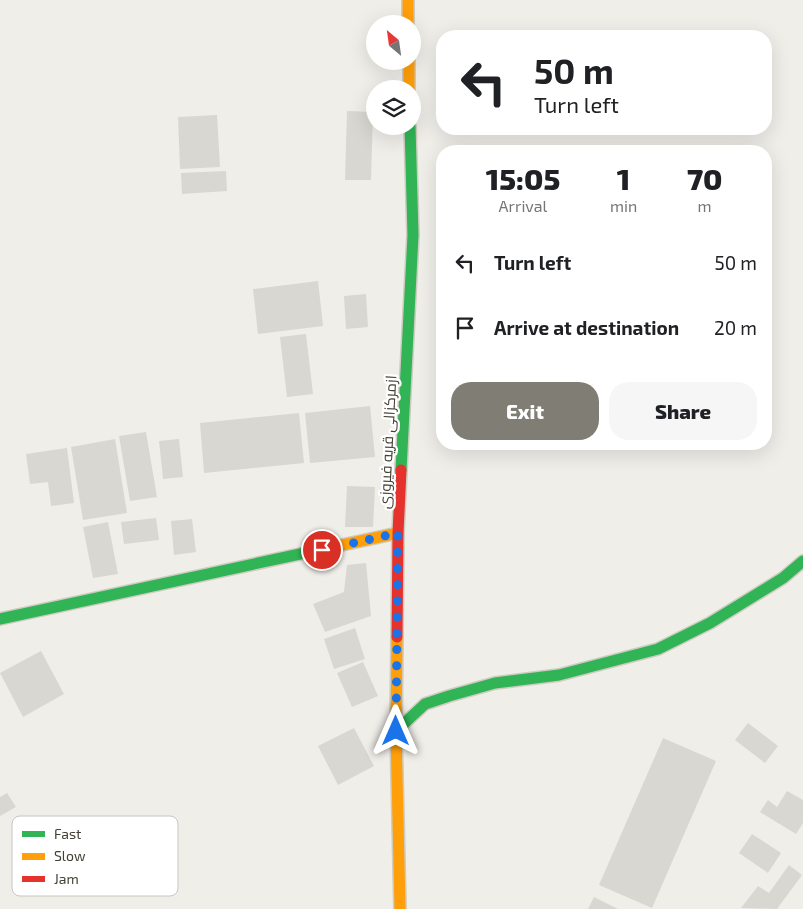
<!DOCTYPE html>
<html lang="en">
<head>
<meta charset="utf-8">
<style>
  body { margin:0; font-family:"Exo 2",Cairo,sans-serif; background:#f6f6f6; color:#202124; height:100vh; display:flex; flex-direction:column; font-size:19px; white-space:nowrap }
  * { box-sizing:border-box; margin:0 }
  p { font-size:16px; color:#757577 }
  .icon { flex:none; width:28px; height:28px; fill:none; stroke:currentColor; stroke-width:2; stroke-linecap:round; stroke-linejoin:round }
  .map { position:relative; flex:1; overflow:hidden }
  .sheet { position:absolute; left:436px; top:145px; width:336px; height:305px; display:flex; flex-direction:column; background:#fff; border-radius:20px; box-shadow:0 5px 20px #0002 }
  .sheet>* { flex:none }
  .banner { position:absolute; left:436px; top:30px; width:336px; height:105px; border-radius:20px; box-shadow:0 5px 20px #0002; background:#fff; color:#202124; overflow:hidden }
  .needle { width:32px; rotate:331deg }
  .tools { position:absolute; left:366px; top:15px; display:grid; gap:10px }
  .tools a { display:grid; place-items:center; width:55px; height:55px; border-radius:50%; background:#fff; box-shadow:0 5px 20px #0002; font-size:25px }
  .pin { position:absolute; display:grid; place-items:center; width:42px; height:42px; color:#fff; margin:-21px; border:2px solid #fff; border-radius:50%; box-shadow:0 1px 5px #0007 }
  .me { position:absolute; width:55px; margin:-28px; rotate:0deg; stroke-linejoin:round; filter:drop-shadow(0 0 4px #0008) }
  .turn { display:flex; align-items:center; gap:18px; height:105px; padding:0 15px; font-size:22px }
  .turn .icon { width:65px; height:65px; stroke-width:2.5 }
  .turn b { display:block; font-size:35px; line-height:42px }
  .eta { display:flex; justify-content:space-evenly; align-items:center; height:85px; text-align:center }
  .eta b { font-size:30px; font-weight:800; line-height:35px }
  .action { display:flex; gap:10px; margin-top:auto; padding:10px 15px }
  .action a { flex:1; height:58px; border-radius:20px; background:#807d74; color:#fff; font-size:20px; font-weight:800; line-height:58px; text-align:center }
  .action a+a { background:#f6f6f6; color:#202124 }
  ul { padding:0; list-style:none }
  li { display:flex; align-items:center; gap:15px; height:65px; padding:0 15px }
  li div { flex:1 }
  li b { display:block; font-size:19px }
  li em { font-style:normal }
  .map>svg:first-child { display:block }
  .building { fill:#d9d7d1 }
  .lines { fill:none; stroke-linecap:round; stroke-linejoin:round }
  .fast-casing { stroke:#cecbc0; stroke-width:14 }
  .slow-casing { stroke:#cecbc0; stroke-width:14 }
  .jam-casing { stroke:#cecbc0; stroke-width:14 }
  .fast { stroke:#30b455; stroke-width:11 }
  .slow { stroke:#ff9f0a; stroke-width:11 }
  .jam { stroke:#e5322d; stroke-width:11 }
  .route { stroke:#1a73e8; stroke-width:9; stroke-dasharray:0 16.2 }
  .labels { text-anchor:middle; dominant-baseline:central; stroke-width:4.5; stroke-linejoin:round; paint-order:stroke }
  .street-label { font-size:15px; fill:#444035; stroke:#fff }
  .key { fill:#fff; stroke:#c7c6c2; stroke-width:1 }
  .key-label { font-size:14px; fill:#444035 }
</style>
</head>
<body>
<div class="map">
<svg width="803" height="909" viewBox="0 0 803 909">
  <rect width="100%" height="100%" fill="#efeee9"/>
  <!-- building -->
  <path class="building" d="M347 111 373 112 371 180H345Z
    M217 115 220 167 180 169 178 117Z
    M226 171 227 191 182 194 181 173Z
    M318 281 323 326 258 334 253 289Z
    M366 294 368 327 346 329 344 296Z
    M306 334 313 394 287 397 280 337Z
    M370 406 375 457 310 463 305 413Z
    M299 413 304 463 204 473 200 423Z
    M146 432 157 497 130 501 119 436Z
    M115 439 127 513 83 520 71 447Z
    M179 439 183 477 163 479 159 441Z
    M67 448 74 503 51 506 48 482 30 484 26 454Z
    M347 486 375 487 373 527H345Z
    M156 518 159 540 124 544 121 522Z
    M192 519 196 552 174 555 171 521Z
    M108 522 118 574 93 578 83 527Z
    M366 563 371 616 325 632 313 604 344 592 347 565Z
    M355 628 365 659 334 669 324 639Z
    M41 651 64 694 23 717 0 673Z
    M363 662 378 696 352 707 337 673Z
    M748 723 778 746 765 763 735 740Z
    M354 728 374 766 338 785 318 746Z
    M663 738 716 761 652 908 599 885Z
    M787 791 803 800V823L796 834 760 812 768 800 777 807Z
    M7 793 16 807 0 816V797Z
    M752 834 781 853 768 873 739 853Z
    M789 865 802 875 777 909 741 908 758 886 769 893Z
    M594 897 618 909H588Z"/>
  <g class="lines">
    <defs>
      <path id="fast" d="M401 470 413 235 410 126
        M0 619 314 551
        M396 731 425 704 449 696 495 683 559 675 658 649 710 623 783 578 803 561"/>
      <path id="slow" d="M408 0V24
        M409 61V89
        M314 551 398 533
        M397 637 396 731 400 909"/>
      <path id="jam" d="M397 637 398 533 401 470"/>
    </defs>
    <!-- fast casing -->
    <use href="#fast" class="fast-casing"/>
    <!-- slow casing -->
    <use href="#slow" class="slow-casing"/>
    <!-- jam casing -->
    <use href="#jam" class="jam-casing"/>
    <!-- fast -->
    <use href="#fast" class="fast"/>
    <!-- slow -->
    <use href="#slow" class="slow"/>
    <!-- jam -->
    <use href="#jam" class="jam"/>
  </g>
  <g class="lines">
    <!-- route -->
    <path class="route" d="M322 550 398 533 396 731"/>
  </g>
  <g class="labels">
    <!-- street labels -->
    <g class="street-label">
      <text transform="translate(387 442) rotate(-87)">ازمرکزالی قریه فیروزی</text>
    </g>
  </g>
  <!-- legend -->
  <rect x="12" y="816" width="166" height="80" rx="8" class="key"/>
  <rect x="22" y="831" width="23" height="6" fill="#30b455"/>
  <rect x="22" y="853" width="23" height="7" fill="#ff9f0a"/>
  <rect x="22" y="876" width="23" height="6" fill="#e5322d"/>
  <g class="key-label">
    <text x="54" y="839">Fast</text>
    <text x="54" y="861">Slow</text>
    <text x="54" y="884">Jam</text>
  </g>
</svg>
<div class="tools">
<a><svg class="needle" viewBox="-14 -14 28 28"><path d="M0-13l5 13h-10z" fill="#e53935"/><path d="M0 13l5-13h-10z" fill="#757577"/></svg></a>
<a><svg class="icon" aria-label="layers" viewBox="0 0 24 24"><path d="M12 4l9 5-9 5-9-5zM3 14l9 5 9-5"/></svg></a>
</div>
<div class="pin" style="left:322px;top:550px;background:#d93025"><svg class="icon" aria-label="arrive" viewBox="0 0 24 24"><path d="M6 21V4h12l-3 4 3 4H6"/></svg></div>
<svg class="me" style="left:396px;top:731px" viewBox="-20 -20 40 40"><path d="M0-17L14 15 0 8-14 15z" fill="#1a73e8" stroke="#fff" stroke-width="4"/></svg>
<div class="banner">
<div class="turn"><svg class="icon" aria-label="left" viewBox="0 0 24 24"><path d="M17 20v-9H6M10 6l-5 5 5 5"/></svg><div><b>50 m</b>Turn left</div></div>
</div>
<section class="sheet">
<div class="eta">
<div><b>15:05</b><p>Arrival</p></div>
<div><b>1</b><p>min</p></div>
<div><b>70</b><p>m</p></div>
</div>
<ul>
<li><svg class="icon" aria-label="left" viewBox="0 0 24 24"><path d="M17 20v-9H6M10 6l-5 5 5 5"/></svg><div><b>Turn left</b></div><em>50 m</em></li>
<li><svg class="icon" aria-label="arrive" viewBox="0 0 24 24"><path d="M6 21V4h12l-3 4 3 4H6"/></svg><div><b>Arrive at destination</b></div><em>20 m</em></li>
</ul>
<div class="action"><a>Exit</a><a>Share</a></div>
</section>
</div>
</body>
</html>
